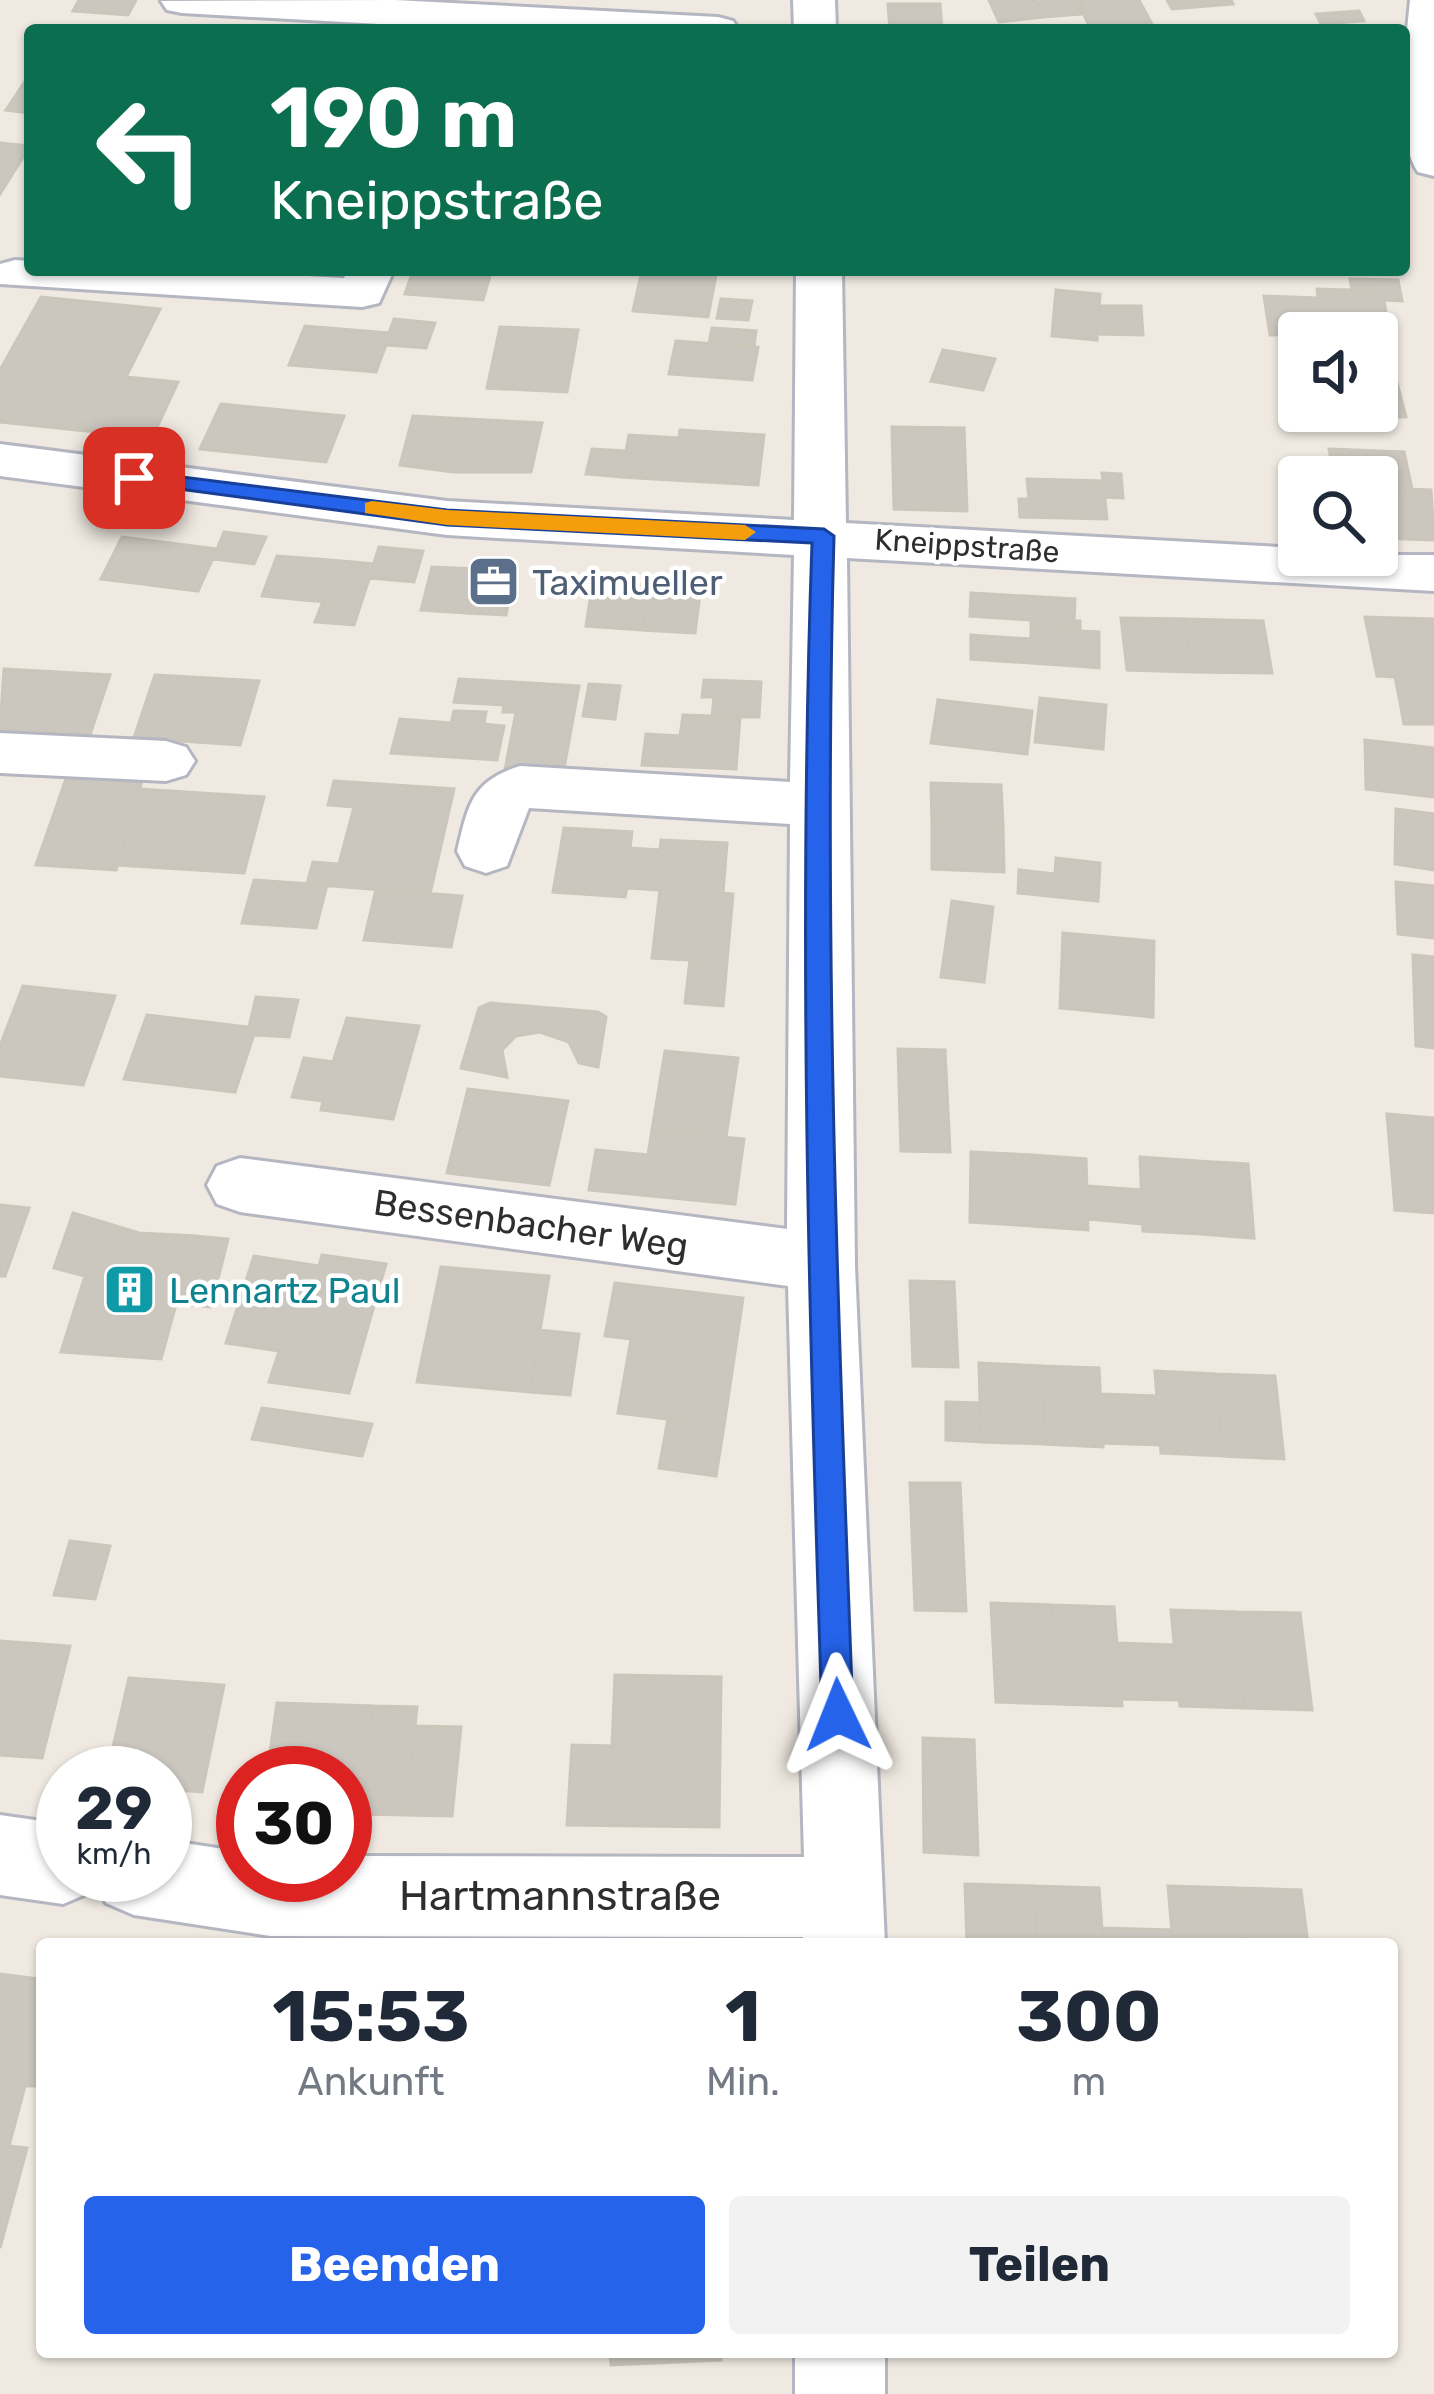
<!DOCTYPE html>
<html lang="de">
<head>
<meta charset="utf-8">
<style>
  body { margin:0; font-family:Rubik,sans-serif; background:#f2f2f3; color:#1f2937; height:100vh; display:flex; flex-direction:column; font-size:45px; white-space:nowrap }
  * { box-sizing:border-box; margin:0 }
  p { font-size:39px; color:#747a83 }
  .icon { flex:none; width:66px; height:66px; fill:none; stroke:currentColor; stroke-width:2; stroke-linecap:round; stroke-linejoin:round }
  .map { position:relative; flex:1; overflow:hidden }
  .details { position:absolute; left:36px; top:1938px; width:1362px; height:420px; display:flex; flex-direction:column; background:#fff; border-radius:12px; box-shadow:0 3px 9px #0004 }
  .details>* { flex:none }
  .hud { position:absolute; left:24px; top:24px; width:1386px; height:252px; border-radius:12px; box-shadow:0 3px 9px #0004; background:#0b6e4f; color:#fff; overflow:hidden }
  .fabs { position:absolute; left:1278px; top:312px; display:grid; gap:24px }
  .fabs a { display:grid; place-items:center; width:120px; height:120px; border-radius:12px; background:#fff; box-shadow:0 3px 9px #0004; font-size:60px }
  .speed { position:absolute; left:36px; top:1746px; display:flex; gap:24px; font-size:60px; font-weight:700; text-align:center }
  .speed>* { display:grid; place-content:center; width:156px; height:156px; border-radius:50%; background:#fff; box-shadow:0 3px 9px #0004; line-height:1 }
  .speed small { font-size:30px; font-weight:400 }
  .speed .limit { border:18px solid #d22; background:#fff; color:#111 }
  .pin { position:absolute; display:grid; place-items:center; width:102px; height:102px; color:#fff; margin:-51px; border-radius:24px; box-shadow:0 6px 18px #0006 }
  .me { position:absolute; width:132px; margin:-66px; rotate:358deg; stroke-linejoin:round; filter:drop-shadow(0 0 9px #0008) }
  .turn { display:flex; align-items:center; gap:42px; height:252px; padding:0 48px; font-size:54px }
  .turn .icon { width:156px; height:156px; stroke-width:2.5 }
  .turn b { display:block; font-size:84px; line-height:102px }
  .eta { display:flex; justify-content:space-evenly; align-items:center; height:204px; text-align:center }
  .eta b { font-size:72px; font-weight:700; line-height:84px }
  .button { display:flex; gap:24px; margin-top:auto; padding:24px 48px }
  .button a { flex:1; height:138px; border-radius:12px; background:#2563eb; color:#fff; font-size:48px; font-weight:700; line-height:138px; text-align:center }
  .button a+a { background:#f2f2f3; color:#1f2937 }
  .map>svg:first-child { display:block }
  .building { fill:#cbc7bf; stroke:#cbc5ba; stroke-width:3 }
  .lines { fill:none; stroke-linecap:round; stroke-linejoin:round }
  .minor-casing { stroke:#b4b7c1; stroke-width:6 }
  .minor { fill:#fff; fill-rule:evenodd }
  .route { fill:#2563eb; stroke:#184099; stroke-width:3 }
  .slow { fill:#f59e0b }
  .labels { text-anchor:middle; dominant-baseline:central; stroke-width:9; stroke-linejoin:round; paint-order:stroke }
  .far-street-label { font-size:30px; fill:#2e2e2e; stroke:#fff }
  .service-label { font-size:36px; fill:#4e5e75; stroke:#fff; text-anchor:start }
  .street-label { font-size:36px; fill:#2e2e2e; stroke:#fff }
  .culture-label { font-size:36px; fill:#0d838f; stroke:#fff; text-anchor:start }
  .near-street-label { font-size:42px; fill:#2e2e2e; stroke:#fff }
</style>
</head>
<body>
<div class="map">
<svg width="1434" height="2394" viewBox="0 0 1434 2394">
  <rect width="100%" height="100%" fill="#efe9e1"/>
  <!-- building -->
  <path class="building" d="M79 0H136L128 15 73 11Z
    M989 0H1036L1044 17 999 22Z
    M1062 0H1084L1078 2 1083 14 1044 17 1037 2Z
    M1139 0 1155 30H1091L1078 2Z
    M1167 0H1231L1233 4 1172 9Z
    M888 4H940L942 30H890Z
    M1359 11 1364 21 1321 24 1316 14Z
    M30 74V113L6 110Z
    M0 143 30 146 0 194Z
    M642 270H717L708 317 633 311Z
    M413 271 490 276 483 300 405 294Z
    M1350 279 1398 280 1402 301 1384 300 1382 291 1352 290Z
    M1317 289 1382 291 1393 348 1377 347V333L1270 335 1264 296 1318 298Z
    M1056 290 1100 294 1097 340 1052 336Z
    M41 297 160 309 126 377 178 382 152 438 0 422V370Z
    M721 299 752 301 748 320 717 318Z
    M1099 306H1141L1143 335 1097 334Z
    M394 319 435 323 426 348 386 345 376 372 289 365 305 326 389 333Z
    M500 327 578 330 567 392 487 388Z
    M712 328 756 331 754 346 709 343Z
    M676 341 758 347 752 380 669 374Z
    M943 350 995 359 983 390 931 381Z
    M1377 375H1395L1406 417 1338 416 1337 411H1377Z
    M221 404 344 416 326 462 200 449Z
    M413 416 542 423 531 472H453L400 465Z
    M892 427 964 428 967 511 894 509Z
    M680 430 764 435 758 485 621 477 629 435 679 438Z
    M592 449 625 451 621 477 586 474Z
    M1329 449 1404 452 1412 489 1377 488V477H1334Z
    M1102 473 1121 474 1123 498 1105 497Z
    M1027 479 1103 481 1107 519 1020 517 1019 499H1029Z
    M1282 485 1299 486V535H1290Z
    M1377 488 1431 490 1434 540 1377 538Z
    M224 532 266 537 254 564 213 559Z
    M122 537 170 543 150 585 101 579Z
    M170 543 217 549 198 591 150 585Z
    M379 547 423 551 414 582 369 578Z
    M277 556 317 559 302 600 262 596Z
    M317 559 354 562 341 603 302 600Z
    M354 562 374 564 354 625 315 622 323 601 341 603Z
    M432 567 476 569 466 613 421 610Z
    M476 569 515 572 506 615 466 613Z
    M593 581 650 585 642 630 586 626Z
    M650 585 701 587 695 633 642 630Z
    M971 593 1075 599 1074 621H1080V631L1031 628V620L970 616Z
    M1365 617 1434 619V698L1399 697 1395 677 1377 676Z
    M1121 618 1185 619 1191 672 1127 670Z
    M1185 619 1263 621 1272 673 1191 672Z
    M1031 628 1080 631 1074 666 971 659V635L1031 639Z
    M1080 631 1099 632V668L1074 666Z
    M4 669 110 675 90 735 0 729Z
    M155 675 259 681 240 745 134 738Z
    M459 679 579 686 563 774 505 770 516 712H503L504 705 454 702Z
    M704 680 761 682 759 717H712L714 697H702Z
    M589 684 620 686 615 719 583 716Z
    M1399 697 1434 698V724H1404Z
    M1040 698 1106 705 1103 749 1035 742Z
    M938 700 1032 711 1027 754 931 743Z
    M454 711 486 712 484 724 504 726 497 760 391 753 400 719 451 723Z
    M683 715 740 717 736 769 642 765 646 734 680 736Z
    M1365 740 1434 748V797L1366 789Z
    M67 776 142 781 116 870 36 865Z
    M334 781 454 789 430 894 307 884 313 862 339 864 354 807 328 805Z
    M931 783 1001 785 1003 825 932 823Z
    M139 789 264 797 244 873 118 865Z
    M1396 809 1434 814V870L1395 864Z
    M932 823 1003 825 1004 872 932 869Z
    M564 828 632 832 630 848 660 850 661 840 727 843 723 893 733 894 727 962 652 958 660 890 627 888 625 897 553 892Z
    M1056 858 1100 863 1098 901 1018 893 1019 870 1055 874Z
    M254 880 327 885 316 928 242 923Z
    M1396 882 1434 886V938L1398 934Z
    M376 889 462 896 451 947 364 940Z
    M952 901 993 907 984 982 941 977Z
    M1063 933 1154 941 1153 1017 1060 1008Z
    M1413 955 1434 957V1048L1416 1046Z
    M690 960 727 962 723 1006 685 1003Z
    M23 986 115 996 83 1085 0 1076V1046Z
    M256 997 298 1000 289 1037 253 1035 256 1028 249 1027Z
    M490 1003 598 1012 606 1017 598 1067 579 1063 569 1042 540 1032 516 1036 502 1050 507 1077 461 1068 479 1008Z
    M147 1015 256 1028 235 1092 124 1079Z
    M347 1018 419 1026 393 1119 321 1110 323 1101 292 1097 304 1058 333 1062Z
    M898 1049 945 1050 950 1152 901 1151Z
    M665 1051 738 1058 726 1137 652 1130Z
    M468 1089 568 1101 549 1185 447 1173Z
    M1387 1114 1434 1118V1213L1395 1210Z
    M652 1130 744 1139 735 1204 589 1190 596 1150 648 1155Z
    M971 1152 1032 1155V1226L970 1222Z
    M1032 1155 1086 1159 1088 1230 1032 1226Z
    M1140 1157 1197 1161 1201 1234 1143 1231Z
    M1197 1161 1248 1164 1254 1238 1201 1234Z
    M1087 1186 1141 1190 1143 1224 1088 1219Z
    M0 1205 29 1208 5 1276H0Z
    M73 1213 139 1233 195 1236 161 1359 61 1352 85 1276 54 1268Z
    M195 1236 228 1239 211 1307 176 1304Z
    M322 1255 386 1264 349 1393 269 1382 279 1351 226 1343 254 1256 319 1266Z
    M441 1267 549 1276 530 1392 417 1382Z
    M910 1281 954 1282 958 1367 913 1366Z
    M615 1283 743 1298 724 1426 618 1413 631 1339 605 1336Z
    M539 1330 579 1334 570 1395 530 1392Z
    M979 1363 1042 1366 1045 1444 981 1442Z
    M1042 1366 1099 1368 1103 1447 1045 1444Z
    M1155 1371 1215 1374 1223 1456 1161 1453Z
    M1215 1374 1275 1376 1284 1459 1223 1456Z
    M1100 1394 1156 1396 1160 1445 1103 1443Z
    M946 1402 980 1403 981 1442 946 1440Z
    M262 1408 372 1424 362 1456 252 1439Z
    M668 1419 724 1426 716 1476 659 1468Z
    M910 1483H960L966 1611 915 1610Z
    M70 1541 110 1546 95 1599 54 1595Z
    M991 1603 1052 1605 1058 1704 996 1702Z
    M1052 1605 1114 1607 1122 1706 1058 1704Z
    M1171 1610 1236 1612 1245 1708 1180 1706Z
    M1236 1612 1300 1613 1312 1710 1245 1708Z
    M0 1641 70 1646 42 1758 0 1755Z
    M1117 1643 1174 1645 1180 1700 1121 1699Z
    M615 1675 721 1677 719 1827 567 1825 572 1745 612 1746Z
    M129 1678 224 1685 202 1792 165 1789V1773H107Z
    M277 1703 373 1706 363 1794 345 1793V1773H267Z
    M373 1706 417 1707 406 1815 361 1814Z
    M415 1726 461 1727 452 1816 406 1815Z
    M923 1738 974 1740 978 1855 924 1852Z
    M965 1884 1034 1886 1037 1944H967Z
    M1034 1886 1099 1888 1103 1944H1037Z
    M1168 1886 1237 1888 1243 1944H1173Z
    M1237 1888 1301 1890 1308 1944H1243Z
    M1102 1928 1172 1930 1173 1944H1103Z
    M42 1966V2086H25L9 2146 27 2148 0 2248V1974L39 1979Z
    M610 2352H721V2360L611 2365Z"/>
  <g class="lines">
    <defs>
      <path id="minor" d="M395 0 718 17 733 21 739 30H486L182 13 167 10 161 1Z
        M793 0H835L836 30H794Z
        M1410 0H1434V176L1418 172C1393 136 1406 44 1410 0Z
        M15 260 30 261V270H201L344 278 348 270H394L379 303 362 307 0 284V264Z
        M796 270H842L846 523 1299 548V555H1434V591L847 558 855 1266 885 1944H803V1937L270 1936 134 1915 106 1903 96 1880 91 1892 63 1904 0 1895V1815L63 1824V1875H165V1840L243 1852V1875H345V1856L804 1857 788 1286 240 1212 217 1204 207 1185 217 1166 240 1158 787 1229 790 824 529 808 507 866 486 873 465 866 457 851C468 806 471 781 520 766L790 782 794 555 447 535 0 476V444L447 501 794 520Z
        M0 733 166 741 186 747 195 761 186 775 166 781 0 773Z
        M795 2352H885V2394H795Z"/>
    </defs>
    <!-- minor casing -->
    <use href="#minor" class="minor-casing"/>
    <!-- minor -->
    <use href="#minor" class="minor"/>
  </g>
  <!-- route -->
  <path class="route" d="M134 471 447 510 824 529 834 536C823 929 838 1323 853 1715L849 1726 838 1731 826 1726 822 1715C809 1325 798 934 812 543L447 525 127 482 124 478Z"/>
  <!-- slow -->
  <path class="slow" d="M372 501 447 510 745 525 756 532 745 540 447 525 365 513V503Z"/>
  <!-- icons -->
  <defs>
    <symbol id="office-square" viewBox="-11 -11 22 22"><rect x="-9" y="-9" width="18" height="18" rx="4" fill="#5c6f8a" stroke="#fff"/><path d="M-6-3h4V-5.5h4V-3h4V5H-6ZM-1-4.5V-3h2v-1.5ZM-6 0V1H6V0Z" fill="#fff"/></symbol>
    <symbol id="building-square" viewBox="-11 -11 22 22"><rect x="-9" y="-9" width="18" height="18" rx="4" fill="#0f9aa8" stroke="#fff"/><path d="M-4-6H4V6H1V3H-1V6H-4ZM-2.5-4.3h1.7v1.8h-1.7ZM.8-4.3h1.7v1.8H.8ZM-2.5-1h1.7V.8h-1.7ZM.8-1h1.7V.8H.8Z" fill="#fff"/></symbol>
  </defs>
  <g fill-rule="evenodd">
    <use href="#office-square" x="464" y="552" width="59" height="59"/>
    <use href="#building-square" x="100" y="1260" width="59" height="59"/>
  </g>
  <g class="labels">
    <!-- far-street labels -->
    <g class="far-street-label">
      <text transform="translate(967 546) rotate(4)">Kneippstraße</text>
    </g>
    <!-- service labels -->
    <g class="service-label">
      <text x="532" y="582">Taximueller</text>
    </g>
    <!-- street labels -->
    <g class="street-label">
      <text transform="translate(531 1224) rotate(8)">Bessenbacher Weg</text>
    </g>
    <!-- culture labels -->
    <g class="culture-label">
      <text x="169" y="1290">Lennartz Paul</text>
    </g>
    <!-- near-street labels -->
    <g class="near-street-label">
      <text x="560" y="1896">Hartmannstraße</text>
    </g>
  </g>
</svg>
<div class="fabs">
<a><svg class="icon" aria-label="sound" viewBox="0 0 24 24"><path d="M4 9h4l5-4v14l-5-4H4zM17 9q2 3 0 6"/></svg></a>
<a><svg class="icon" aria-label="search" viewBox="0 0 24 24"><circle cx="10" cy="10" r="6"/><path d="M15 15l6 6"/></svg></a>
</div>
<div class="speed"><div>29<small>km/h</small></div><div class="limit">30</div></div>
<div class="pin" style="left:134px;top:478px;background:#d93025"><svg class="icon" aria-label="arrive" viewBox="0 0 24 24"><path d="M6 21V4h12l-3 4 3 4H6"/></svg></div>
<svg class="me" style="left:838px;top:1715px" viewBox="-20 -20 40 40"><path d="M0-17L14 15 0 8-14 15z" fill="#2563eb" stroke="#fff" stroke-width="4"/></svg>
<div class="hud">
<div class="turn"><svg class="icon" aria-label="left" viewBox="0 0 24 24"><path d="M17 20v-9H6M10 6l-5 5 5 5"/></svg><div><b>190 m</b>Kneippstraße</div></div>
</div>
<section class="details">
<div class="eta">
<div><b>15:53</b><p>Ankunft</p></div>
<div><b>1</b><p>Min.</p></div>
<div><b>300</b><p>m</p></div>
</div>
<div class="button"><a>Beenden</a><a>Teilen</a></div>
</section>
</div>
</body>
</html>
